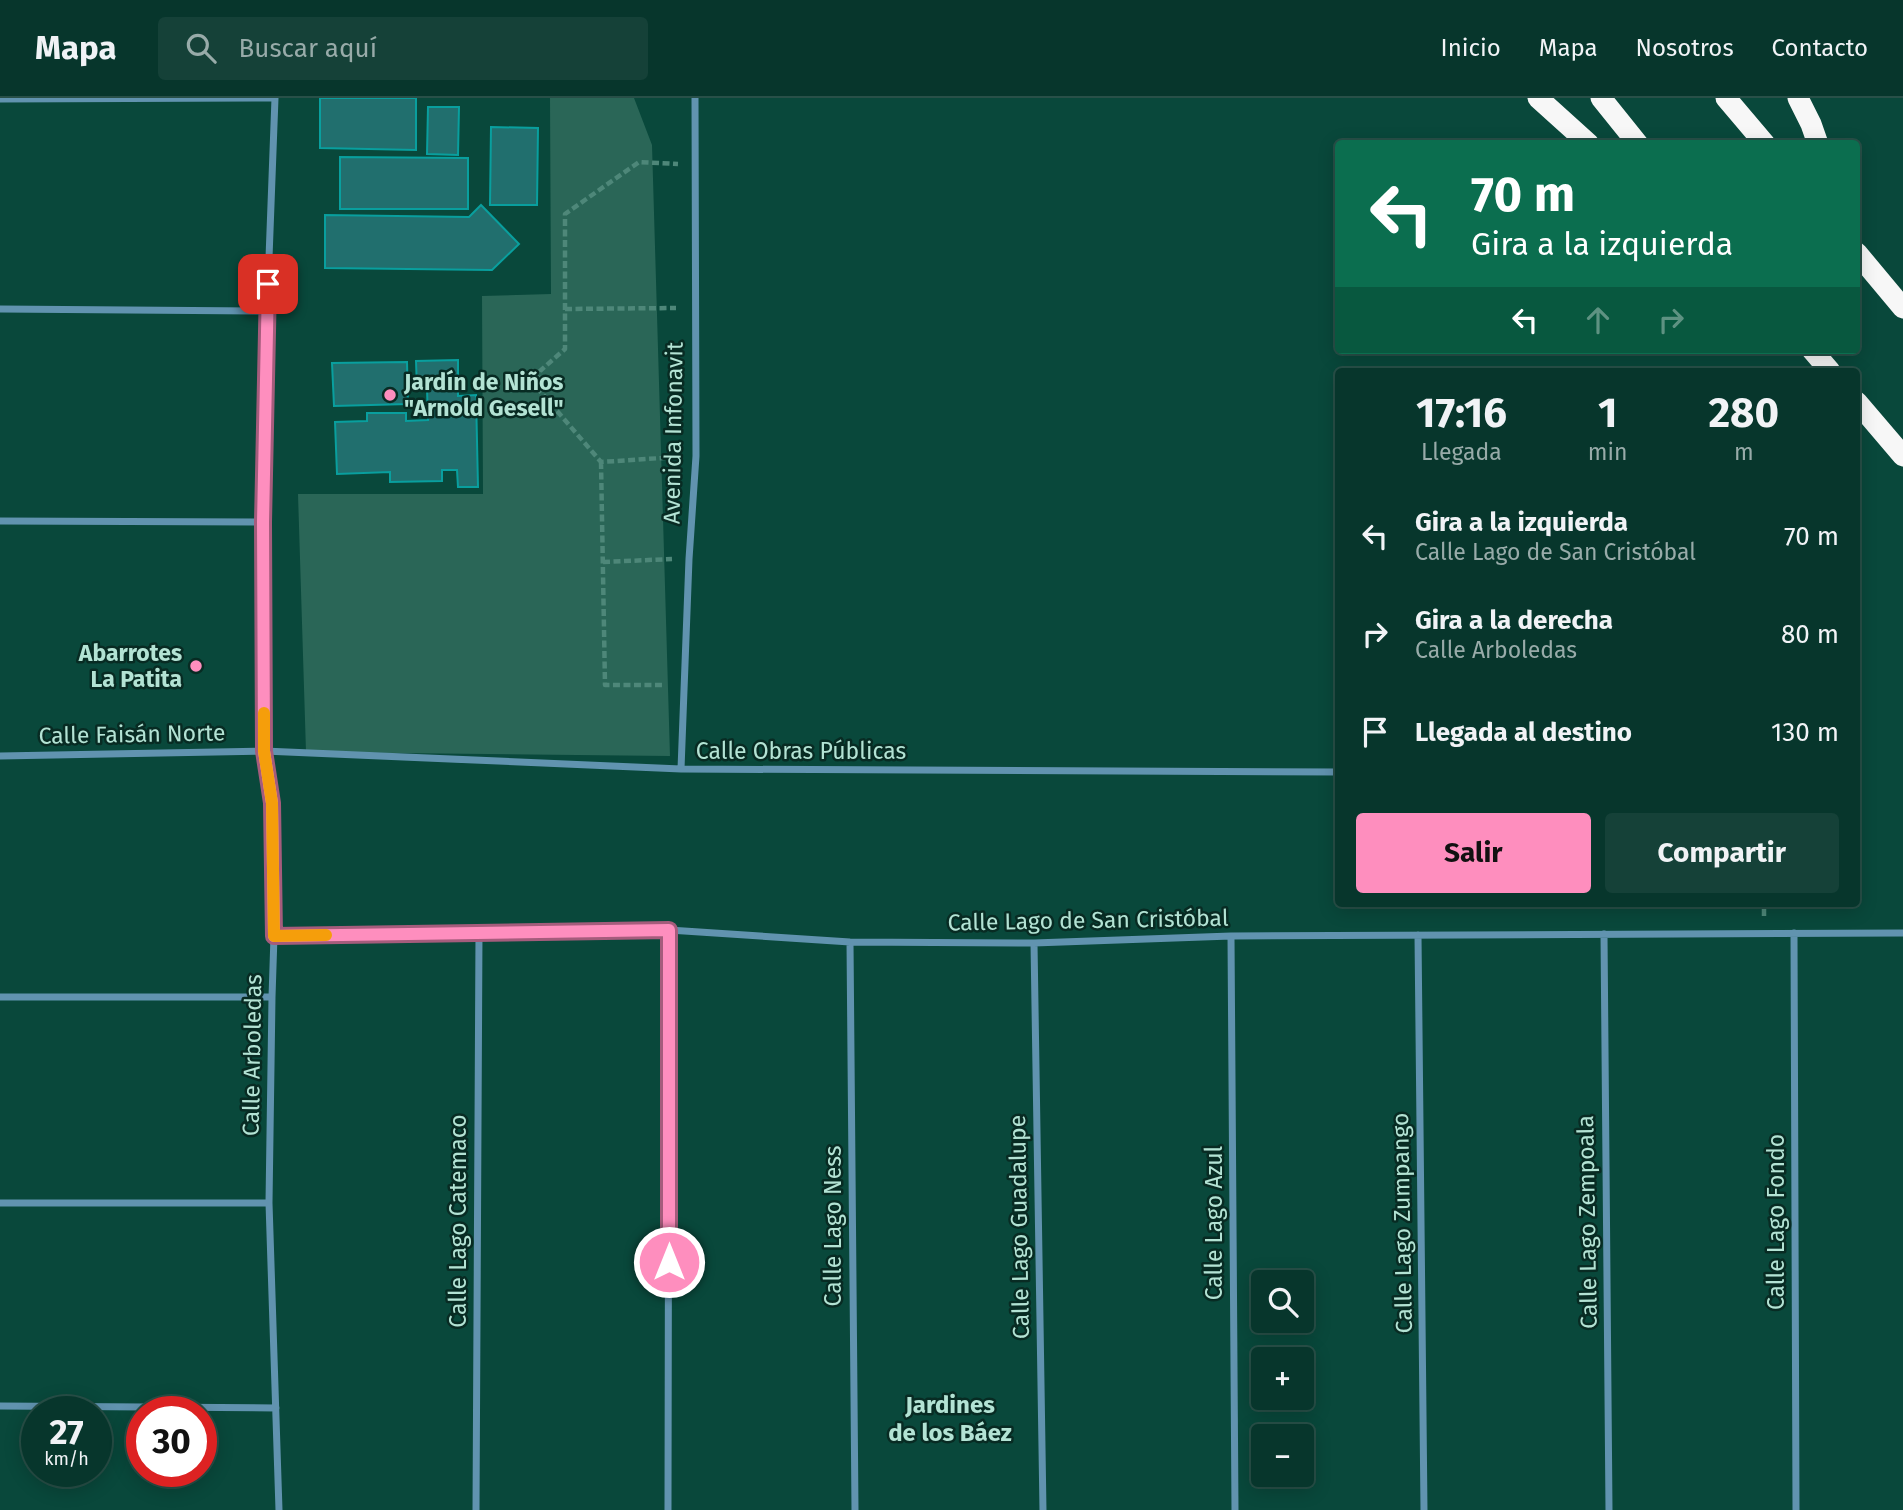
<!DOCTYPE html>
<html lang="es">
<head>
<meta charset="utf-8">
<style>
  body { margin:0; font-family:"Fira Sans",sans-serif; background:#154138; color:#f1f3f6; height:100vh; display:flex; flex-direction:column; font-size:26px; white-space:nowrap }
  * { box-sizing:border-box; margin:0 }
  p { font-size:23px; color:#98aba9 }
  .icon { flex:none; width:38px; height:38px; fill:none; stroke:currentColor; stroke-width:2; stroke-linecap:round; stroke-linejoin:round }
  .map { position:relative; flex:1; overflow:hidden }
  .side { position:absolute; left:1335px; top:270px; width:525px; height:539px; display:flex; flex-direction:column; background:#07362c; border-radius:7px; box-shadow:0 4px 18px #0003,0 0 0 2px #285048 }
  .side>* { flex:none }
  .banner { position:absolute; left:1335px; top:42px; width:525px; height:214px; border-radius:7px; box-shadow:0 4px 18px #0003,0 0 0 2px #285048; background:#0b6e4f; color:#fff; overflow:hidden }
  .buttons { position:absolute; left:1251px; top:1172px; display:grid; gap:14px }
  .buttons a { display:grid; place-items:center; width:63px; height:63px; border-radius:7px; background:#07362c; box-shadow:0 4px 18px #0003,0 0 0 2px #285048; font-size:35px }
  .speed { position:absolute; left:21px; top:1298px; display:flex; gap:14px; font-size:35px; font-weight:700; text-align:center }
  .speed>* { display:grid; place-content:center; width:91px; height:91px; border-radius:50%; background:#07362c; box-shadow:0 4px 18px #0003,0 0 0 2px #285048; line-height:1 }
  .speed small { font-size:18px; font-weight:400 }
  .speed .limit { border:10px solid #d22; background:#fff; color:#111 }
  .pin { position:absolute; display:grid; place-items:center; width:60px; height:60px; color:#fff; margin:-30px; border-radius:14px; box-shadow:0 4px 10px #0006 }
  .me { position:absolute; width:77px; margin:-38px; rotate:0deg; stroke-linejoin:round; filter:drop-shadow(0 0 5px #0008) }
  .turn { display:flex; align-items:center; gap:24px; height:147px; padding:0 21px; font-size:32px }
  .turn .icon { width:91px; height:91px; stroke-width:2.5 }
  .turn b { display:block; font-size:49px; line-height:60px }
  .lanes { display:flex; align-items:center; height:66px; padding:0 21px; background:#0003; justify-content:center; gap:35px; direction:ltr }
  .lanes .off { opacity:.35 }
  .eta { display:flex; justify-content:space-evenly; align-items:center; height:119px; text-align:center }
  .eta b { font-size:42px; font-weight:700; line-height:49px }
  .cta { display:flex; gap:14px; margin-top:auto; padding:14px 21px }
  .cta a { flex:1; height:80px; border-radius:7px; background:#fe8ebe; color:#111; font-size:28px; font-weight:700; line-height:80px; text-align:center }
  .cta a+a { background:#154138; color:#f1f3f6 }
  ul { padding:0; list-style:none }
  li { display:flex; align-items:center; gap:21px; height:98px; padding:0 21px }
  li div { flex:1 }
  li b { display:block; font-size:26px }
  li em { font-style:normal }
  header { display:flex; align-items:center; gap:42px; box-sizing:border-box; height:98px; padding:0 35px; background:#07362c; border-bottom:2px solid #285048 }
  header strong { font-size:33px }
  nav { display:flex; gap:38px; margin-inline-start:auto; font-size:24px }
  .search { width:490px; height:63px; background:#154138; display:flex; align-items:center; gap:18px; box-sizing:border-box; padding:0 24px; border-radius:7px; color:#98aba9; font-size:26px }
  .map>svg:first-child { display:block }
  .green { fill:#2a6657 }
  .building { fill:#216f6e; stroke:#099f9e; stroke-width:2 }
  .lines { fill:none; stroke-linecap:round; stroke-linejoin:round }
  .path { stroke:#4e8779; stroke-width:4.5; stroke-dasharray:7 3.5; stroke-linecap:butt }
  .street { stroke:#6193af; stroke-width:7 }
  .highway { stroke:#f7f7f7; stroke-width:21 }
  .route-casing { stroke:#a55c7c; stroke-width:18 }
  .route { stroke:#fe8ebe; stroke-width:12 }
  .slow { stroke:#f59e0b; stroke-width:12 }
  .poi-dot { fill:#fe8ebe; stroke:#082b23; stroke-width:2.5 }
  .labels { text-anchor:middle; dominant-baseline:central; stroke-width:5; stroke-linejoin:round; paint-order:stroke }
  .poi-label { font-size:23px; font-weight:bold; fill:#b3e3d4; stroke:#082b23; text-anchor:start }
  .street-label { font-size:23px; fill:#b3e3d4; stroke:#082b23 }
  .neighbourhood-label { font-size:24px; font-weight:bold; fill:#b3e3d4; stroke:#082b23 }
</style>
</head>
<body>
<header>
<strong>Mapa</strong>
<div class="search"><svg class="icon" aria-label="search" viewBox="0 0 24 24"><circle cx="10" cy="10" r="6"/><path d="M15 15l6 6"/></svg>Buscar aquí</div>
<nav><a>Inicio</a><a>Mapa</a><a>Nosotros</a><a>Contacto</a></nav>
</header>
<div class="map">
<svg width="1903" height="1412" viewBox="0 0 1903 1412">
  <rect width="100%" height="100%" fill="#09483b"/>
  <!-- green -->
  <path class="green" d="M550 0H634L652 47 670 658 306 654 298 396H483L482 198 551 196Z"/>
  <!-- building -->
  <path class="building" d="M320 0H416V52L320 50Z
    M428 9H459L458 57 427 56Z
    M491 29 538 30 537 107H490Z
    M340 59 468 60V111H340Z
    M481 107 519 146 492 172 325 170V117L469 119Z
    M458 262V298L476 297 478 389H458L457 372H442V383L390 384V374L337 376 335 324 367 323V315H406V323L428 322 427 291H417L416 263Z
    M407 264 408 306 334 308 332 265Z"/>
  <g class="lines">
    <!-- path -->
    <path class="path" d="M565 211 676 210
      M677 359 601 364 539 292 540 273 565 251V116L639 64 678 66
      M601 364 605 587H665
      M603 464 672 461
      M1764 818V805"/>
    <!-- street -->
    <path class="street" d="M275 0 267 213 263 424 264 653 273 705 274 838 272 899 269 1105 279 1412
      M0 1 275 0
      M0 211 267 213
      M0 423 263 424
      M0 658 264 653 681 671 1339 674
      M681 671 689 461 696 358 695 0
      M1794 835 1796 1412
      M1604 836 1609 1412
      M1418 837 1424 1412
      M274 838 669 832 850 844 1034 845 1231 838 1903 835
      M1231 838 1235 1412
      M850 844 855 1412
      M1034 845 1043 1412
      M0 899H272
      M0 1105H269
      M0 1308 276 1310
      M476 1412 479 835
      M668 1412 669 832"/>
    <!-- highway -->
    <path class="highway" d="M1538 0 1589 46
      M1601 0 1638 46
      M1726 0 1765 46
      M1798 0 1811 26 1818 46
      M1857 155 1903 210
      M1812 252 1830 273
      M1857 304 1903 358"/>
  </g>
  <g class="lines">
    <defs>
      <path id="route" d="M268 186 263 424 264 653 272 705 274 838 669 832V1164"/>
    </defs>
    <!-- route casing -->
    <use href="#route" class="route-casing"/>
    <!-- route -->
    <use href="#route" class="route"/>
    <!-- slow -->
    <path class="slow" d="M264 615V653L272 705 274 838 326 837"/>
  </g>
  <!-- markers -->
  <g class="poi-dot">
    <circle cx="390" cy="297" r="7"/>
    <circle cx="196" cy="568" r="7"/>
  </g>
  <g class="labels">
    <!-- poi labels -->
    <g class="poi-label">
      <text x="404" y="284">Jardín de Niños<tspan x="404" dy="26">"Arnold Gesell"</tspan></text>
      <text x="182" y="555" text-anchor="end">Abarrotes<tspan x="182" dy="26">La Patita</tspan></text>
    </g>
    <!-- street labels -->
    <g class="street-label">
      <text transform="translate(673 335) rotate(-89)">Avenida Infonavit</text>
      <text transform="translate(132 636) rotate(-1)">Calle Faisán Norte</text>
      <text x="801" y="653">Calle Obras Públicas</text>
      <text transform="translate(1088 822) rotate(-1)">Calle Lago de San Cristóbal</text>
      <text transform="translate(252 957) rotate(-89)">Calle Arboledas</text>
      <text transform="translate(458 1123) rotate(-90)">Calle Lago Catemaco</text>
      <text transform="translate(1587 1124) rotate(-91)">Calle Lago Zempoala</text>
      <text transform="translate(1776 1124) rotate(-90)">Calle Lago Fondo</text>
      <text transform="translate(1214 1125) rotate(-90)">Calle Lago Azul</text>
      <text transform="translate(1402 1125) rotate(-91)">Calle Lago Zumpango</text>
      <text transform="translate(833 1128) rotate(-90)">Calle Lago Ness</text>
      <text transform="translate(1019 1129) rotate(-91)">Calle Lago Guadalupe</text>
    </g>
    <!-- neighbourhood labels -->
    <g class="neighbourhood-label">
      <text x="950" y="1307">Jardines<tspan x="950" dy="28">de los Báez</tspan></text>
    </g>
  </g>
</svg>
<div class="buttons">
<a><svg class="icon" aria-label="search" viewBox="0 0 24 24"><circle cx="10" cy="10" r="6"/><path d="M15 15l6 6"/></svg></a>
<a>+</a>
<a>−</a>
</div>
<div class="speed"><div>27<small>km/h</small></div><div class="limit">30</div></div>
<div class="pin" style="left:268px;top:186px;background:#d93025"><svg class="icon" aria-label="arrive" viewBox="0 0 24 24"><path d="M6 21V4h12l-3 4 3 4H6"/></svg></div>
<svg class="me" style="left:669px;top:1164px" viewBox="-20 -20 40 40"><circle r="17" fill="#fe8ebe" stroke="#fff" stroke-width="3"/><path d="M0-11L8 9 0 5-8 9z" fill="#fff"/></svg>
<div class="banner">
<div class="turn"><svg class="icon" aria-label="left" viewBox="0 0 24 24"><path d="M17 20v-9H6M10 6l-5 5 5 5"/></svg><div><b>70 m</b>Gira a la izquierda</div></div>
<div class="lanes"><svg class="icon" aria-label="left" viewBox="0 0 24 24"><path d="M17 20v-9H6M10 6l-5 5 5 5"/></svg><svg class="icon off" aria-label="ahead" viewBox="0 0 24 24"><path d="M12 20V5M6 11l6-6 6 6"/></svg><svg class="icon off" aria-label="right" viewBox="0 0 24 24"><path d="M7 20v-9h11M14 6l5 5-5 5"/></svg></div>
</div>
<section class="side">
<div class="eta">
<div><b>17:16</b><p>Llegada</p></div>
<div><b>1</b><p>min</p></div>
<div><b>280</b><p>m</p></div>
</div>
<ul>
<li><svg class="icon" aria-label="left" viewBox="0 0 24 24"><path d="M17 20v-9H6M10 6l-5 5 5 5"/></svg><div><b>Gira a la izquierda</b><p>Calle Lago de San Cristóbal</p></div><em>70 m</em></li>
<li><svg class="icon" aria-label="right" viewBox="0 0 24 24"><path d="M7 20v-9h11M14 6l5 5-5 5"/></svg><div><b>Gira a la derecha</b><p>Calle Arboledas</p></div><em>80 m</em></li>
<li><svg class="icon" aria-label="arrive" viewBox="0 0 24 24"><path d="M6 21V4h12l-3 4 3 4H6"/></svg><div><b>Llegada al destino</b></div><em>130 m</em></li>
</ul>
<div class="cta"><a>Salir</a><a>Compartir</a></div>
</section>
</div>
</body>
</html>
